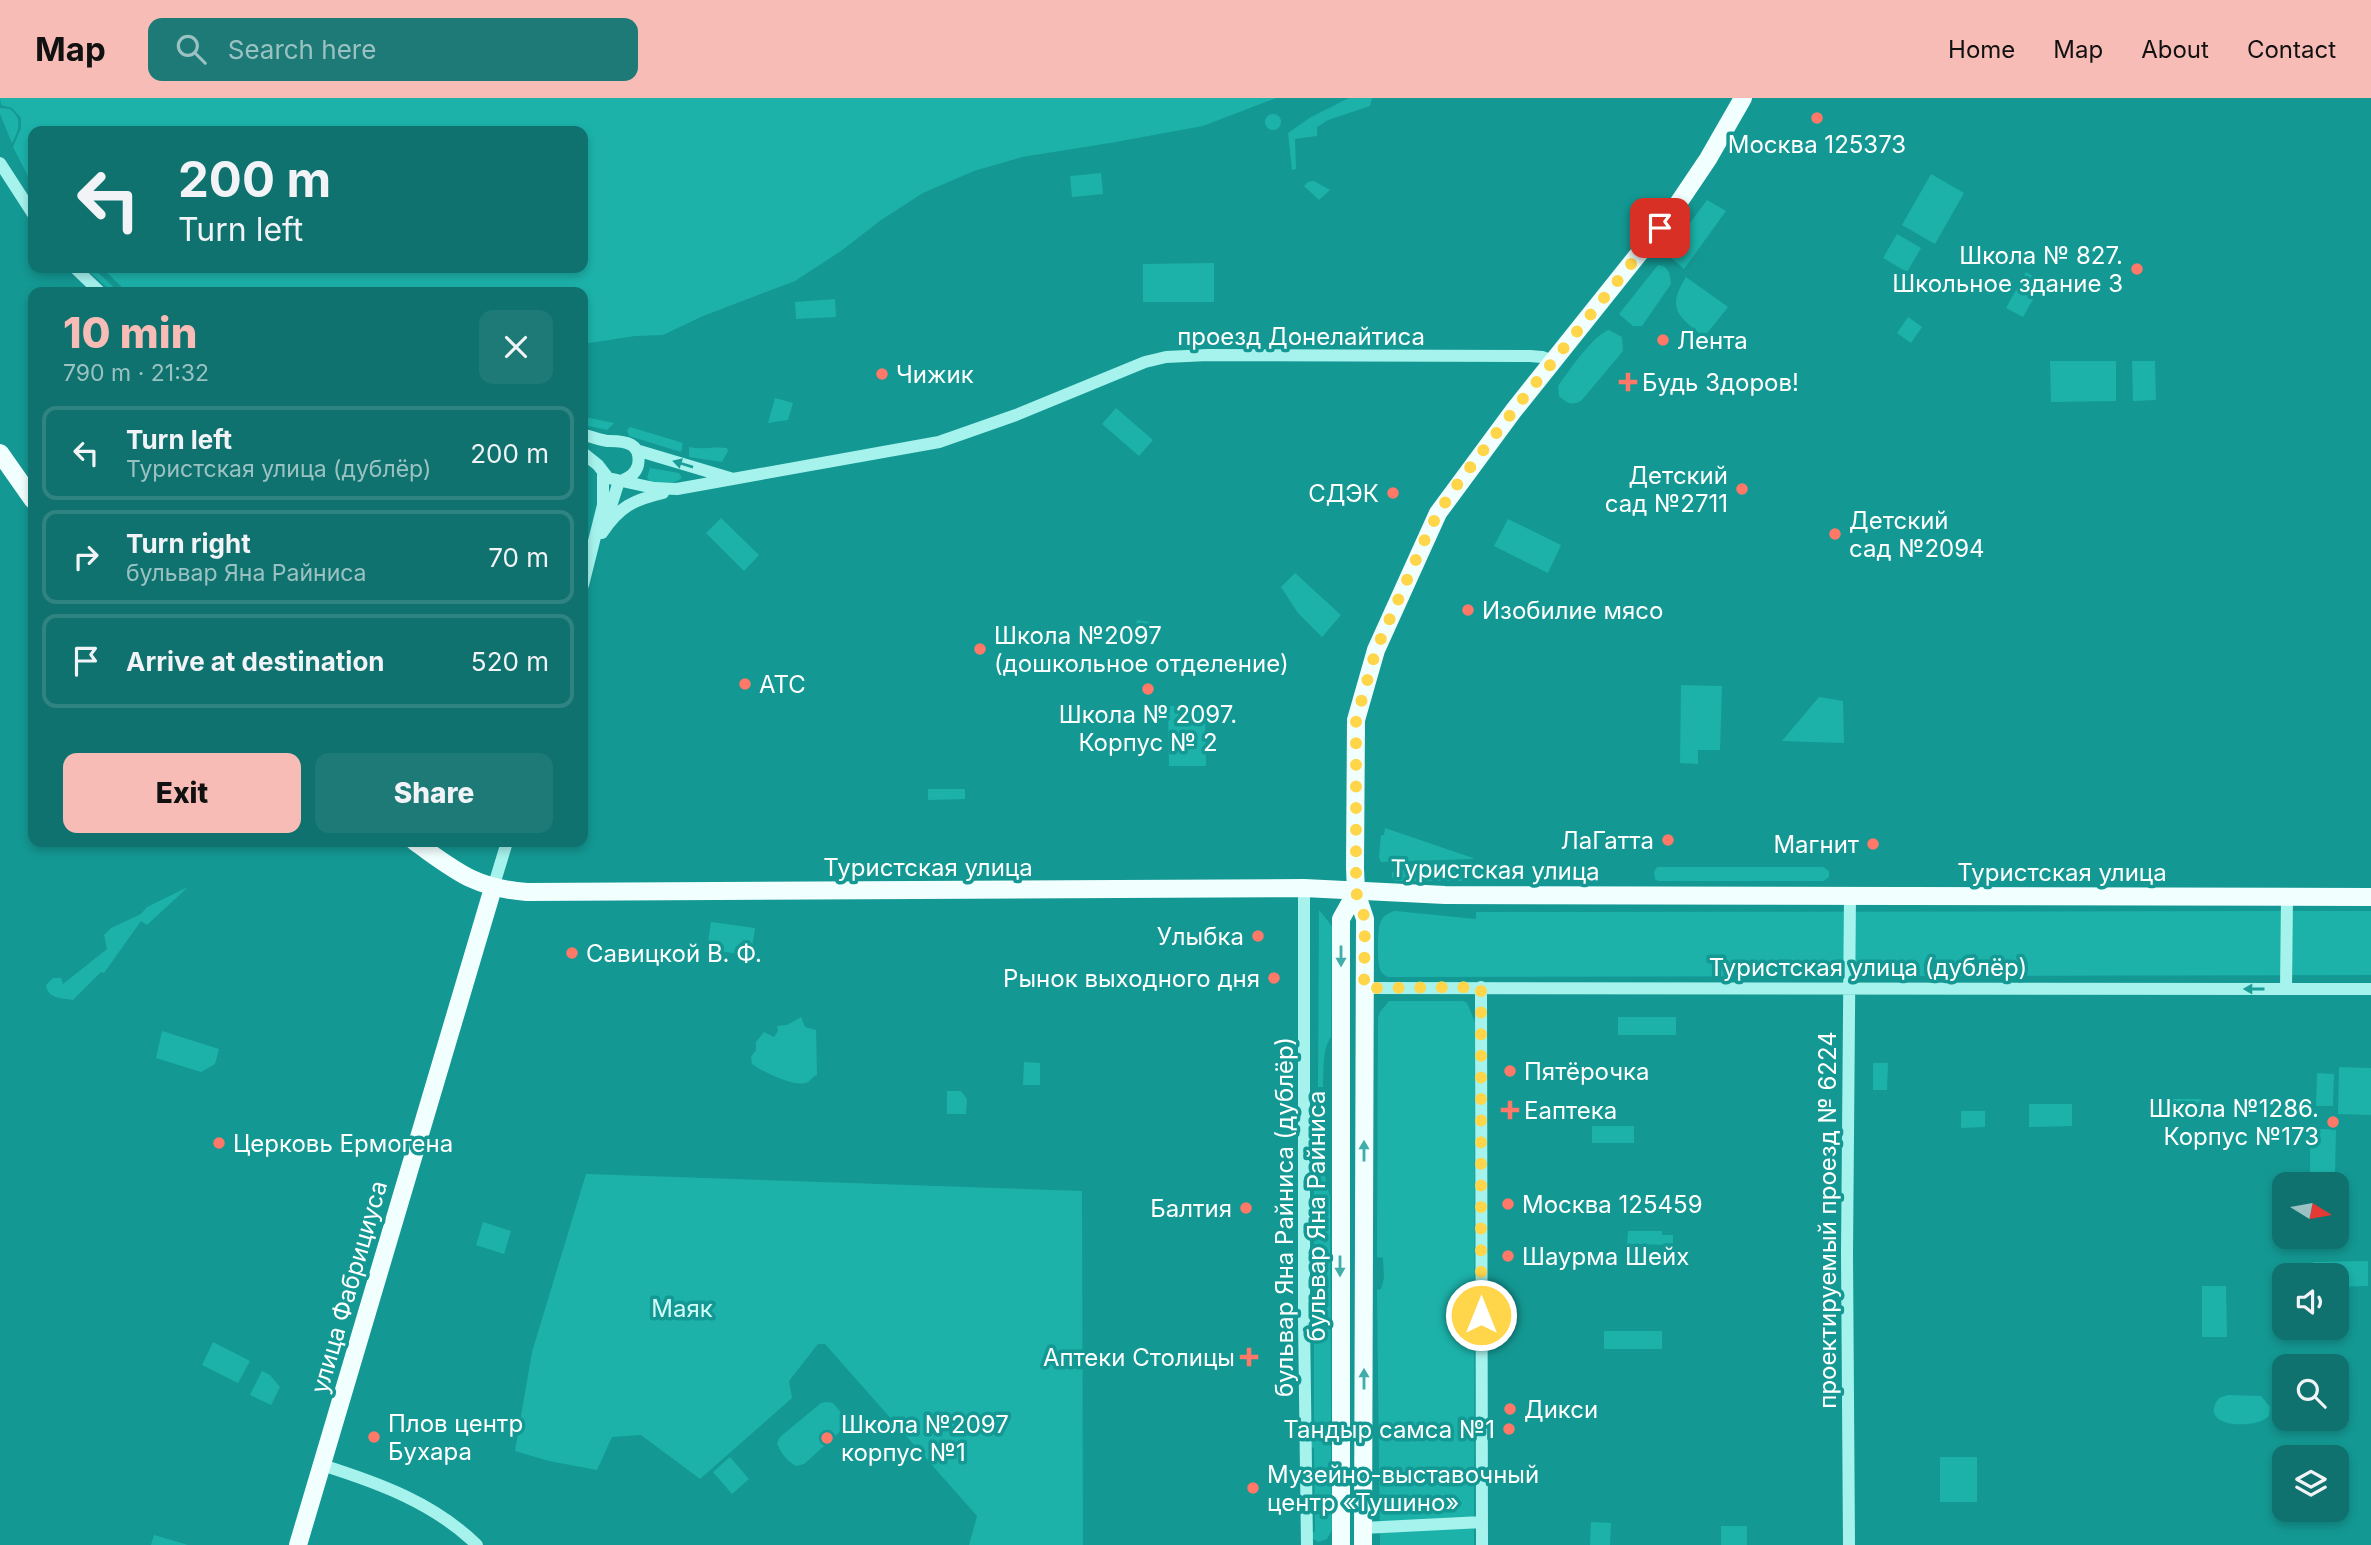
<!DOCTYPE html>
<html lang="en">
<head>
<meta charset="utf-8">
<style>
  body { margin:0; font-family:Inter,sans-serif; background:#1d7a76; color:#f1f3f6; height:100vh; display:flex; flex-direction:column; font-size:26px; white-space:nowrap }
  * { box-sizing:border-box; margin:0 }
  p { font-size:23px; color:#9bc2c2 }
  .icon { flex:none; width:38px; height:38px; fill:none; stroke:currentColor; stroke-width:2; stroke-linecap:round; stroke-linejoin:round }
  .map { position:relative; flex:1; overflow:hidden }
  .details { position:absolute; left:28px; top:189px; width:560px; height:560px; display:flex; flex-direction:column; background:#0f726e; border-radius:14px; box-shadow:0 4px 10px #0003 }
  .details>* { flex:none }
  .top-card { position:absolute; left:28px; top:28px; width:560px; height:147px; border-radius:14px; box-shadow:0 4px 10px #0003; background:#0f726e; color:#f1f3f6; overflow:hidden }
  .needle { width:46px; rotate:101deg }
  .tools { position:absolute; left:2272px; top:1074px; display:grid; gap:14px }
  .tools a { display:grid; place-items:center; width:77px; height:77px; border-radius:14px; background:#0f726e; box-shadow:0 4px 10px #0003; font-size:35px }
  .pin { position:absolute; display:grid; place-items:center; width:60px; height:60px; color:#fff; margin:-30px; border-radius:14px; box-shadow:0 4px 10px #0006 }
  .me { position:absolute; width:77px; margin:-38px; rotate:0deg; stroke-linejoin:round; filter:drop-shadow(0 0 5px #0008) }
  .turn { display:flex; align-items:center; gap:24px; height:147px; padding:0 35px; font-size:32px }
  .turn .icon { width:91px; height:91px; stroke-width:2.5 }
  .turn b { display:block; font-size:49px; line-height:60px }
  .round { display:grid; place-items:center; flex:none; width:74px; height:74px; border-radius:14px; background:#1d7a76 }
  .head { display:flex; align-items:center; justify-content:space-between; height:119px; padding:0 35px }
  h1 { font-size:42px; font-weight:800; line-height:52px; color:#f7bcb6 }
  .button { display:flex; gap:14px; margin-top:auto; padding:14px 35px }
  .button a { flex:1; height:80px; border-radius:14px; background:#f7bcb6; color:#111; font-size:28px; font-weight:800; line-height:80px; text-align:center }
  .button a+a { background:#1d7a76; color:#f1f3f6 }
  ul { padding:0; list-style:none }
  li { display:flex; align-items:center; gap:21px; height:94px; margin:0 14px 10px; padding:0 21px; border:4px solid #2f8481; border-radius:14px }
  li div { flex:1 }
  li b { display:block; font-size:26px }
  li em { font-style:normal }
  header { display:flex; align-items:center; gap:42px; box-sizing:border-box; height:98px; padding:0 35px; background:#f7bcb6; color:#111 }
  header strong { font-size:33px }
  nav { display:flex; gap:38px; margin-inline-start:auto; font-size:24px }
  .search { width:490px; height:63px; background:#1d7a76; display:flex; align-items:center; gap:18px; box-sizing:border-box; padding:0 24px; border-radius:14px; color:#9bc2c2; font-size:26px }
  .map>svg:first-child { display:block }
  .green { fill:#1cb2aa }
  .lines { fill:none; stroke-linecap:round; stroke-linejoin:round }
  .minor { stroke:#a6f3ee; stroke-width:12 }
  .major { stroke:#f2ffff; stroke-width:18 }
  .oneway { fill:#1b9d98 }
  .oneway2 { fill:#40ada9 }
  .route { stroke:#ffd54a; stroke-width:12; stroke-dasharray:0 21.6 }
  .poi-dot { fill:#ff7868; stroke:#149893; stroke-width:2.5 }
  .labels { text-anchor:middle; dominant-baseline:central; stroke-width:7; stroke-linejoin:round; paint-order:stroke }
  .poi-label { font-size:24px; fill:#fff; stroke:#149893; text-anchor:start }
  .street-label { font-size:24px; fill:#fff; stroke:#149893 }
  .park-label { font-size:24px; fill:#cefdfa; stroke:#149893 }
</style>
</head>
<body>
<header>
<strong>Map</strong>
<div class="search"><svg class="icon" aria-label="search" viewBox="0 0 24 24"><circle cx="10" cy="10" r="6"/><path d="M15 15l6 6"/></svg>Search here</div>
<nav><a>Home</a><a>Map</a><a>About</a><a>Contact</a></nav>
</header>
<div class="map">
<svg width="2371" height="1447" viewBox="0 0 2371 1447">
  <rect width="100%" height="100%" fill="#149893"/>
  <!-- green -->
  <path class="green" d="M0 0H1276L1203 28 1110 45 1022 59 974 73 923 95 881 122 841 153 795 183 703 218 663 237 635 238 583 246V194H127L102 170H583V33H33V88L13 49 21 30V20L12 10 1 7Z
    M1349 0H1372L1370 8 1328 22 1317 29V38L1295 41 1296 71 1292 72 1288 35 1311 19Z
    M0 10 10 11C23 21 19 32 12 45L0 16Z
    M1265 24a8 8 0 1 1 16 0a8 8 0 1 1-16 0Z
    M1101 75 1103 96 1072 99 1070 78Z
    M1931 76 1964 95 1935 146 1902 127Z
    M1314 83 1330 92 1319 102 1304 88 1308 84Z
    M1707 102 1726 113 1684 171 1667 156Z
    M1897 136 1921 150 1907 174 1883 160Z
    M1214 165V204H1143V166Z
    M1658 167C1669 168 1670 176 1671 186L1642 228H1633L1619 216Z
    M85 170H93L119 194H112Z
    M2026 174 2043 184 2023 219 2006 210Z
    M1686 179 1728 209 1704 239C1678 218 1666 211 1686 179Z
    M835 201 836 219 796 221 795 204Z
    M1908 219 1922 229 1911 245 1897 235Z
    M1609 232 1622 239 1623 253 1581 303C1571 308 1567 305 1559 298L1558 288C1569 273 1593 237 1609 232Z
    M2050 263H2116V303L2051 304Z
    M2132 263H2155L2156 302 2133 303Z
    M775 300 793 305 788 322 768 325Z
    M1116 310 1153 342 1139 358 1102 326Z
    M583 319H585L614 325 607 332 603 331 583 327Z
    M630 329 683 345 681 354 629 338 627 332Z
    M689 349C702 352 714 348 727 350L728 353 722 364 689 359Z
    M650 370 679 375 682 380 675 384 652 385 647 380Z
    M721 420 759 457 744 473 706 435Z
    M1508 421 1561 447 1548 475 1494 448Z
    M1295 475 1341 517 1322 539 1298 515 1281 489Z
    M1137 522 1160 526 1157 541 1134 537Z
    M1681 587 1722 588 1720 652H1698V666L1680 665Z
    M1819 599 1843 603 1844 645 1782 643Z
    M1168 608H1205L1206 668H1169Z
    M928 691H965V701L928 702Z
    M1385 730 1473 760V761L1381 764 1379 759 1381 737H1384Z
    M1657 769H1823L1829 773V779L1823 783H1658L1655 781 1654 774Z
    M1462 771 1466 773 1465 783H1396L1392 779V774L1396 772Z
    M188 789 147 827 141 823 104 875 101 874 73 902C61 900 48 901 46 887L53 880H61L63 886 107 851 104 837 111 830 141 816 147 809Z
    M1319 812 1332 828 1331 939C1322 951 1324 973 1323 989H1318Z
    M1395 813 1476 821V814L2371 813V877L1388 879C1383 876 1382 876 1380 871 1377 864 1377 830 1381 823 1384 817 1389 815 1395 813Z
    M711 824 755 830 751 858 707 851Z
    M1389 903H1463L1467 905 1475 924 1474 1447H1380L1377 1192 1381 1191 1384 1180 1383 1160 1377 1159 1378 920 1380 914Z
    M801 919 805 929 816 932 817 977C813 978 811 982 808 984 795 991 762 973 752 966L751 959 756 952V944L764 934 774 939 778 933 777 928 787 927Z
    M1618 919H1676V937H1618Z
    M162 933 219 951 215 966 201 974 156 960Z
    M1024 964 1040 965V987H1023Z
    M1873 965H1888L1887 992H1873Z
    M2339 969 2371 970V1017L2338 1016Z
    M2317 975 2334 976 2333 1008H2316Z
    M947 993H961L967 1001 966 1016H947Z
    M2153 1001H2201V1020L2153 1021Z
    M2029 1006H2072V1028L2029 1029Z
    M1310 1012H1318L1317 1048H1310Z
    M1961 1013H1985V1029L1961 1030Z
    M1592 1028H1634V1045H1592Z
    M2310 1031H2336L2335 1076 2310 1075Z
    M1317 1058V1077L1325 1078 1330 1100 1331 1322 1327 1329 1315 1330 1310 1325H1314V1075H1310V1059Z
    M586 1076 1082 1093 1083 1447H969L977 1418 825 1246H818L789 1283 792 1300 700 1381 641 1337 612 1339 597 1372 549 1363 515 1353 532 1254Z
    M483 1124 511 1133 504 1156 476 1147Z
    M1628 1133H1662V1137H1673V1147L1627 1146Z
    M2368 1163V1188L2336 1189V1178H2313V1164Z
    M2202 1188H2226L2227 1239H2202Z
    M1604 1233H1662V1251H1604Z
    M213 1244 250 1263 238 1285 202 1267Z
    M262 1273 270 1277 280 1289 271 1307 250 1297Z
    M2228 1297 2261 1298 2270 1309 2269 1318C2256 1332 2196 1330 2219 1300Z
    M827 1304 833 1305 844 1318 843 1331 804 1366 796 1368C787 1363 780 1354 777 1345L780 1339 821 1305Z
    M1314 1340H1326L1331 1349 1332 1432 1327 1441 1318 1444 1313 1441 1310 1434H1315L1314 1350 1309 1349Z
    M730 1359 749 1381 732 1396 713 1374Z
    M1940 1359H1977V1404H1940Z
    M1591 1424 1611 1425 1610 1447H1590Z
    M1721 1428H1747V1447H1721Z
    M154 1437 188 1447H151Z"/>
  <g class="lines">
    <!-- minor -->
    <path class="minor" d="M0 65 33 116
      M75 170 100 194
      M583 337C592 338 601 343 610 343 625 343 642 345 638 367 636 375 631 379 623 382
      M636 352 730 380
      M583 355 598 367 608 380 654 390 677 391 939 344 1016 317 1145 264 1166 259 1208 257 1530 258 1542 259 1553 263
      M607 421 619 383
      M602 435C619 409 633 402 663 395
      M583 487 603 407V377
      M493 790 507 744
      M1304 790V1222L1307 1447
      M1481 889 1482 1447
      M1364 890 2371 891
      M2286 891 2287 800
      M1305 1334H1341
      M322 1367C379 1385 434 1405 477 1447
      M1363 1430 1482 1424
      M1849 1447 1847 1156 1850 797"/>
    <!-- major -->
    <path class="major" d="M0 355 33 402
      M415 744C456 773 474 790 527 794L1304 790 1445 797 2371 799
      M298 1447 493 790
      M1341 1447V821L1356 794
      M1363 1447 1365 821 1356 794 1355 770 1356 622 1376 552 1438 415 1514 312 1673 113 1708 61 1743 0"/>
  </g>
  <!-- one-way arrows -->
  <defs><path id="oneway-solid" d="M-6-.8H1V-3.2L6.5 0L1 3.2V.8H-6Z" transform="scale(1.75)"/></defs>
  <g class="oneway">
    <use href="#oneway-solid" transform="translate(683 366) rotate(-163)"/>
    <use href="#oneway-solid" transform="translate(2254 891) rotate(-180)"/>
  </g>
  <g class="oneway2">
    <use href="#oneway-solid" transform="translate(1341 858) rotate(90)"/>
    <use href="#oneway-solid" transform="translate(1364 1053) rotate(-90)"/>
    <use href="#oneway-solid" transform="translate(1340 1168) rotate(90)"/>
    <use href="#oneway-solid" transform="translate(1364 1281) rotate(-90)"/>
  </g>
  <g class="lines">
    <!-- route -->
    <path class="route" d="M1481 1217V889L1364 890 1365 821 1356 794V622L1376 552 1426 439 1438 415 1459 384 1514 312 1660 130"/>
  </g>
  <!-- markers -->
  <g class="poi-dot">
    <circle cx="1817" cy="20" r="7"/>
    <circle cx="2137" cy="171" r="7"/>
    <circle cx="1663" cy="242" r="7"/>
    <circle cx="882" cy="276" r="7"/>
    <path d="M1624.5 273.5h7v7h7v7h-7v7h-7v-7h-7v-7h7z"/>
    <circle cx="1742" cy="391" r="7"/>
    <circle cx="1393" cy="395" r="7"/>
    <circle cx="1835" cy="436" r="7"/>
    <circle cx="1468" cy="512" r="7"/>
    <circle cx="980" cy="551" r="7"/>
    <circle cx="745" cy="586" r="7"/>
    <circle cx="1148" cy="591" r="7"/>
    <circle cx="1668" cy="742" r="7"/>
    <circle cx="1873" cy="746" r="7"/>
    <circle cx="1258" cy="838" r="7"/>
    <circle cx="572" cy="855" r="7"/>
    <circle cx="1274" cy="880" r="7"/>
    <circle cx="1510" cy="973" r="7"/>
    <path d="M1506.5 1001.5h7v7h7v7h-7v7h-7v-7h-7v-7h7z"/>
    <circle cx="2333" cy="1024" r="7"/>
    <circle cx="219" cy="1045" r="7"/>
    <circle cx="1508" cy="1106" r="7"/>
    <circle cx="1246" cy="1110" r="7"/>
    <circle cx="1508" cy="1158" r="7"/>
    <path d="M1245.5 1248.5h7v7h7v7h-7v7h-7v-7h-7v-7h7z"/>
    <circle cx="1510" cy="1311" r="7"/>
    <circle cx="1509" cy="1331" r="7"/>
    <circle cx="374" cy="1339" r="7"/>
    <circle cx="827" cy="1340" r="7"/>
    <circle cx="1253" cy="1390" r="7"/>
  </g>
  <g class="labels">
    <!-- poi labels -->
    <g class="poi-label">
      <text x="1817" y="46" text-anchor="middle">Москва 125373</text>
      <text x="2123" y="157" text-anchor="end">Школа № 827.<tspan x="2123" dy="28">Школьное здание 3</tspan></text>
      <text x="1677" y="242">Лента</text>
      <text x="896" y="276">Чижик</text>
      <text x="1642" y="284">Будь Здоров!</text>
      <text x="1728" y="377" text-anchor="end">Детский<tspan x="1728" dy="28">сад №2711</tspan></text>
      <text x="1379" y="395" text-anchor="end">СДЭК</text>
      <text x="1849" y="422">Детский<tspan x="1849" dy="28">сад №2094</tspan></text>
      <text x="1482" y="512">Изобилие мясо</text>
      <text x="994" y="537">Школа №2097<tspan x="994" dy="28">(дошкольное отделение)</tspan></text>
      <text x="759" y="586">АТС</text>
      <text x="1148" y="616" text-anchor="middle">Школа № 2097.<tspan x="1148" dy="28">Корпус № 2</tspan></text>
      <text x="1654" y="742" text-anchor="end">ЛаГатта</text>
      <text x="1859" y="746" text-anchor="end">Магнит</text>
      <text x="1244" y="838" text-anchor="end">Улыбка</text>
      <text x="586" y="855">Савицкой В. Ф.</text>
      <text x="1260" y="880" text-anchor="end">Рынок выходного дня</text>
      <text x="1524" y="973">Пятёрочка</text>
      <text x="2319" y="1010" text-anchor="end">Школа №1286.<tspan x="2319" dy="28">Корпус №173</tspan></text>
      <text x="1524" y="1012">Еаптека</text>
      <text x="233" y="1045">Церковь Ермогена</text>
      <text x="1522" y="1106">Москва 125459</text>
      <text x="1232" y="1110" text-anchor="end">Балтия</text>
      <text x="1522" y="1158">Шаурма Шейх</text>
      <text x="1235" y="1259" text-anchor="end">Аптеки Столицы</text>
      <text x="1524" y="1311">Дикси</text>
      <text x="388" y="1325">Плов центр<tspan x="388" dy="28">Бухара</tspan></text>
      <text x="841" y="1326">Школа №2097<tspan x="841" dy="28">корпус №1</tspan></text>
      <text x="1495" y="1331" text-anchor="end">Тандыр самса №1</text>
      <text x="1267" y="1376">Музейно-выставочный<tspan x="1267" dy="28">центр «Тушино»</tspan></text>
    </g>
    <!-- street labels -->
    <g class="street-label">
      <text x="1301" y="238">проезд Донелайтиса</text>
      <text x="928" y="769">Туристская улица</text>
      <text transform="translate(1495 772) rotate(1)">Туристская улица</text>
      <text x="2062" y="774">Туристская улица</text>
      <text x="1868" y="869">Туристская улица (дублёр)</text>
      <text transform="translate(1316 1118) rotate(-90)">бульвар Яна Райниса</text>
      <text transform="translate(1284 1119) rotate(-90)">бульвар Яна Райниса (дублёр)</text>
      <text transform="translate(1827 1122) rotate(-90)">проектируемый проезд № 6224</text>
      <text transform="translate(349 1189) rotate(-74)">улица Фабрициуса</text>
    </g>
    <!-- park labels -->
    <g class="park-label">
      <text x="682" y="1210">Маяк</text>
    </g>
  </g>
</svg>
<div class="tools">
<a><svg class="needle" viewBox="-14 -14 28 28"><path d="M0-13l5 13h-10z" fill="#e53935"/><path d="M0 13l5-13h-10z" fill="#9bc2c2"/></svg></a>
<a><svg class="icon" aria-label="sound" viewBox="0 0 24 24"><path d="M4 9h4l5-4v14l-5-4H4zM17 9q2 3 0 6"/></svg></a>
<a><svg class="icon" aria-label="search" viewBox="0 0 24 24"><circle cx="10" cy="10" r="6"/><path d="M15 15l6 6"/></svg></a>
<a><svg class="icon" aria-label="layers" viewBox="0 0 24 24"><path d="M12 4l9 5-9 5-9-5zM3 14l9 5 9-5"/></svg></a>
</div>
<div class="pin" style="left:1660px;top:130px;background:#d93025"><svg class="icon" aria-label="arrive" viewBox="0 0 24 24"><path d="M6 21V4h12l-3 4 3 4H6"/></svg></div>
<svg class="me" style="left:1481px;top:1217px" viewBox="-20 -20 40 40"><circle r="17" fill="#ffd54a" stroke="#fff" stroke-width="3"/><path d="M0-11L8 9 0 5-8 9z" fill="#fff"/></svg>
<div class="top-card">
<div class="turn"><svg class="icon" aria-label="left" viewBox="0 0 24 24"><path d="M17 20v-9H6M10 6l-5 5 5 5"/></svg><div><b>200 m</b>Turn left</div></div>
</div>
<section class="details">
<div class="head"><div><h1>10 min</h1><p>790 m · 21:32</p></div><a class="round"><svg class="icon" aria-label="close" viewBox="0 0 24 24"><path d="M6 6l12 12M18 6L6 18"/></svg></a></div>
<ul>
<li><svg class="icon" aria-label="left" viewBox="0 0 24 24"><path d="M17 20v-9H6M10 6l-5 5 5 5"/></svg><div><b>Turn left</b><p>Туристская улица (дублёр)</p></div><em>200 m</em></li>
<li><svg class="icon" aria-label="right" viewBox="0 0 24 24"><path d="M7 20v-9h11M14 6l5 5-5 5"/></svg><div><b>Turn right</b><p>бульвар Яна Райниса</p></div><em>70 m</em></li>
<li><svg class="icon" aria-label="arrive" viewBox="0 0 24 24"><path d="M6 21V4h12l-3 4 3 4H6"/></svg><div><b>Arrive at destination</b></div><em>520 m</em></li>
</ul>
<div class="button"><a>Exit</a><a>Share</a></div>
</section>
</div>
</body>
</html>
